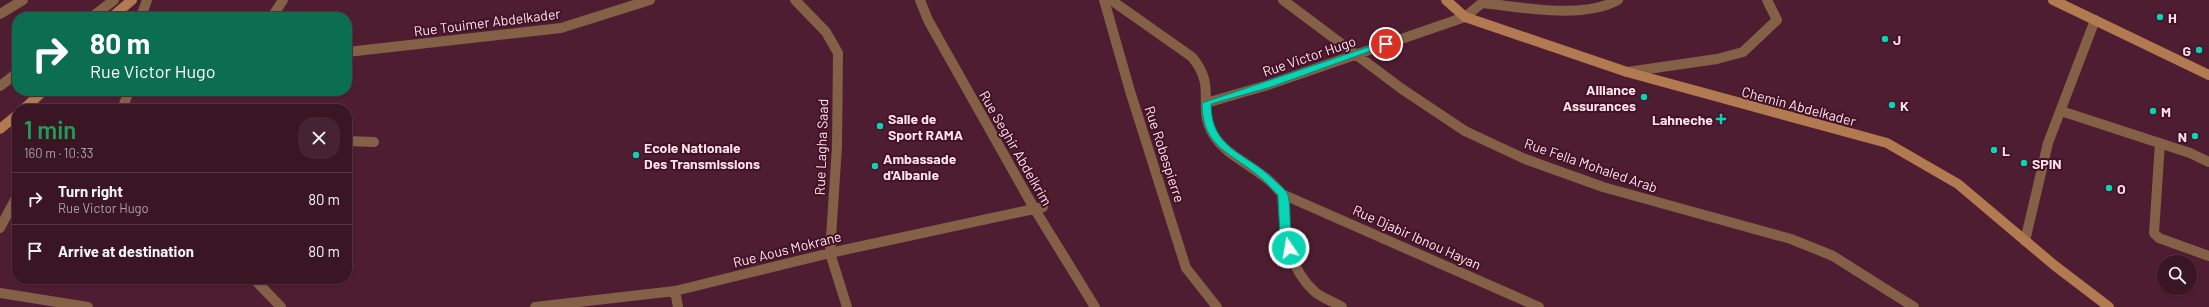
<!DOCTYPE html>
<html lang="en">
<head>
<meta charset="utf-8">
<style>
  body { margin:0; font-family:Barlow,sans-serif; background:#452332; color:#f1f3f6; height:100vh; display:flex; flex-direction:column; font-size:15px; white-space:nowrap }
  * { box-sizing:border-box; margin:0 }
  p { font-size:13px; color:#ab9fa7 }
  .icon { flex:none; width:22px; height:22px; fill:none; stroke:currentColor; stroke-width:2; stroke-linecap:round; stroke-linejoin:round }
  .map { position:relative; flex:1; overflow:hidden }
  .sheet { position:absolute; left:12px; top:104px; width:340px; height:180px; display:flex; flex-direction:column; background:#3a1625; border-radius:16px; box-shadow:0 1px 3px #0004,0 0 0 1px #543542 }
  .sheet>* { flex:none }
  .guide { position:absolute; left:12px; top:12px; width:340px; height:84px; border-radius:16px; box-shadow:0 1px 3px #0004,0 0 0 1px #543542; background:#0b6e4f; color:#fff; overflow:hidden }
  .fabs { position:absolute; left:2157px; top:255px; display:grid; gap:8px }
  .fabs a { display:grid; place-items:center; width:40px; height:40px; border-radius:50%; background:#3a1625; box-shadow:0 1px 3px #0004,0 0 0 1px #543542; font-size:20px }
  .pin { position:absolute; display:grid; place-items:center; width:34px; height:34px; color:#fff; margin:-17px; border:2px solid #fff; border-radius:50%; box-shadow:0 1px 4px #0007 }
  .me { position:absolute; width:44px; margin:-22px; rotate:348deg; stroke-linejoin:round; filter:drop-shadow(0 0 3px #0008) }
  .turn { display:flex; align-items:center; gap:14px; height:84px; padding:0 12px; font-size:18px }
  .turn .icon { width:52px; height:52px; stroke-width:2.5 }
  .turn b { display:block; font-size:28px; line-height:34px }
  .round { display:grid; place-items:center; flex:none; width:42px; height:42px; border-radius:16px; background:#452332 }
  .overview { display:flex; align-items:center; justify-content:space-between; height:68px; padding:0 12px }
  h1 { font-size:24px; font-weight:600; line-height:30px; color:#1e9e55 }
  ul { padding:0; list-style:none }
  li { display:flex; align-items:center; gap:12px; height:52px; padding:0 12px; border-top:1px solid #543542 }
  li div { flex:1 }
  li b { display:block; font-size:15px }
  li em { font-style:normal }
  .map>svg:first-child { display:block }
  .lines { fill:none; stroke-linecap:round; stroke-linejoin:round }
  .street { stroke:#846047; stroke-width:10 }
  .secondary { stroke:#b27a50; stroke-width:10 }
  .route { fill:#09d5b5; stroke:#068a76 }
  .poi-dot { fill:#09d5b5; stroke:#431227; stroke-width:1.5 }
  .labels { text-anchor:middle; dominant-baseline:central; stroke-width:4; stroke-linejoin:round; paint-order:stroke }
  .poi-label { font-size:14px; font-weight:bold; fill:#fde2eb; stroke:#431227; text-anchor:start }
  .street-label { font-size:14px; fill:#fde2eb; stroke:#431227 }
</style>
</head>
<body>
<div class="map">
<svg width="2209" height="307" viewBox="0 0 2209 307">
  <rect width="100%" height="100%" fill="#4e1d31"/>
  <g class="lines">
    <!-- street -->
    <path class="street" d="M795 0 826 32 838 53 837 146 830 253 847 307
      M920 0 928 20 1034 208 1095 307
      M1104 0 1130 91 1186 268 1217 307
      M1111 0 1192 57C1218 88 1196 107 1213 134 1224 153 1246 162 1262 175 1270 180 1276 187 1282 194 1284 229 1286 266 1315 292 1322 298 1334 302 1342 307
      M1283 0 1402 89 1465 131 1525 159 1603 187 1791 239 1833 256 1914 307
      M0 14 23 0
      M92 17 114 0
      M145 17 143 11 147 0
      M272 17 283 0
      M347 52 561 28 650 0
      M1627 72 1717 59 1743 52 1777 20 1767 0
      M0 86 17 73
      M1206 103 1268 85 1465 17 1482 3C1522 7 1582 20 1618 0
      M122 109 129 91
      M2061 111 2190 153 2209 162
      M347 141 374 142
      M2160 143 2154 233 2159 238 2209 256
      M1282 194 1539 307
      M0 228 17 196
      M2025 241 2048 143 2095 20
      M254 279 281 307
      M675 291 678 307
      M0 293 88 307
      M535 307 675 291 830 253 1043 207"/>
    <!-- secondary -->
    <path class="secondary" d="M1446 0 1465 17 1627 72 1887 143 1958 184 2054 265 2109 307
      M2053 0 2209 75
      M112 17 132 0
      M24 109 43 91
      M0 129 17 115"/>
  </g>
  <!-- route -->
  <path class="route" d="M1383 42 1390 44 1271 87 1211 104C1211 150 1246 152 1274 180 1278 184 1284 188 1287 193 1292 203 1288 232 1294 248L1293 250H1285L1280 237 1278 195C1272 189 1267 183 1261 178 1231 152 1202 148 1202 103Z"/>
  <!-- markers -->
  <g class="poi-dot">
    <circle cx="2160" cy="17" r="4"/>
    <circle cx="1885" cy="39" r="4"/>
    <circle cx="2199" cy="50" r="4"/>
    <circle cx="1644" cy="97" r="4"/>
    <circle cx="1892" cy="105" r="4"/>
    <circle cx="2153" cy="111" r="4"/>
    <path d="M1719 113h4v4h4v4h-4v4h-4v-4h-4v-4h4z"/>
    <circle cx="880" cy="126" r="4"/>
    <circle cx="2195" cy="136" r="4"/>
    <circle cx="1994" cy="150" r="4"/>
    <circle cx="636" cy="155" r="4"/>
    <circle cx="2024" cy="163" r="4"/>
    <circle cx="875" cy="166" r="4"/>
    <circle cx="2109" cy="188" r="4"/>
  </g>
  <g class="labels">
    <!-- poi labels -->
    <g class="poi-label">
      <text x="2168" y="17">H</text>
      <text x="1893" y="39">J</text>
      <text x="2191" y="50" text-anchor="end">G</text>
      <text x="1636" y="89" text-anchor="end">Alliance<tspan x="1636" dy="16">Assurances</tspan></text>
      <text x="1900" y="105">K</text>
      <text x="2161" y="111">M</text>
      <text x="888" y="118">Salle de<tspan x="888" dy="16">Sport RAMA</tspan></text>
      <text x="1713" y="119" text-anchor="end">Lahneche</text>
      <text x="2187" y="136" text-anchor="end">N</text>
      <text x="644" y="147">Ecole Nationale<tspan x="644" dy="16">Des Transmissions</tspan></text>
      <text x="2002" y="150">L</text>
      <text x="883" y="158">Ambassade<tspan x="883" dy="16">d'Albanie</tspan></text>
      <text x="2032" y="163">SPIN</text>
      <text x="2117" y="188">O</text>
    </g>
    <!-- street labels -->
    <g class="street-label">
      <text transform="translate(487 22) rotate(-7)">Rue Touimer Abdelkader</text>
      <text transform="translate(1309 56) rotate(-19)">Rue Victor Hugo</text>
      <text transform="translate(1799 106) rotate(15)">Chemin Abdelkader</text>
      <text transform="translate(821 147) rotate(-88)">Rue Lagha Saad</text>
      <text transform="translate(1016 148) rotate(60)">Rue Seghir Abdelkrim</text>
      <text transform="translate(1165 154) rotate(72)">Rue Robespierre</text>
      <text transform="translate(1591 165) rotate(19)">Rue Fella Mohaled Arab</text>
      <text transform="translate(1417 237) rotate(24)">Rue Djabir Ibnou Hayan</text>
      <text transform="translate(787 249) rotate(-14)">Rue Aous Mokrane</text>
    </g>
  </g>
</svg>
<div class="fabs">
<a><svg class="icon" aria-label="search" viewBox="0 0 24 24"><circle cx="10" cy="10" r="6"/><path d="M15 15l6 6"/></svg></a>
</div>
<div class="pin" style="left:1386px;top:44px;background:#d93025"><svg class="icon" aria-label="arrive" viewBox="0 0 24 24"><path d="M6 21V4h12l-3 4 3 4H6"/></svg></div>
<svg class="me" style="left:1289px;top:248px" viewBox="-20 -20 40 40"><circle r="17" fill="#09d5b5" stroke="#fff" stroke-width="3"/><path d="M0-11L8 9 0 5-8 9z" fill="#fff"/></svg>
<div class="guide">
<div class="turn"><svg class="icon" aria-label="right" viewBox="0 0 24 24"><path d="M7 20v-9h11M14 6l5 5-5 5"/></svg><div><b>80 m</b>Rue Victor Hugo</div></div>
</div>
<section class="sheet">
<div class="overview"><div><h1>1 min</h1><p>160 m · 10:33</p></div><a class="round"><svg class="icon" aria-label="close" viewBox="0 0 24 24"><path d="M6 6l12 12M18 6L6 18"/></svg></a></div>
<ul>
<li><svg class="icon" aria-label="right" viewBox="0 0 24 24"><path d="M7 20v-9h11M14 6l5 5-5 5"/></svg><div><b>Turn right</b><p>Rue Victor Hugo</p></div><em>80 m</em></li>
<li><svg class="icon" aria-label="arrive" viewBox="0 0 24 24"><path d="M6 21V4h12l-3 4 3 4H6"/></svg><div><b>Arrive at destination</b></div><em>80 m</em></li>
</ul>
</section>
</div>
</body>
</html>
